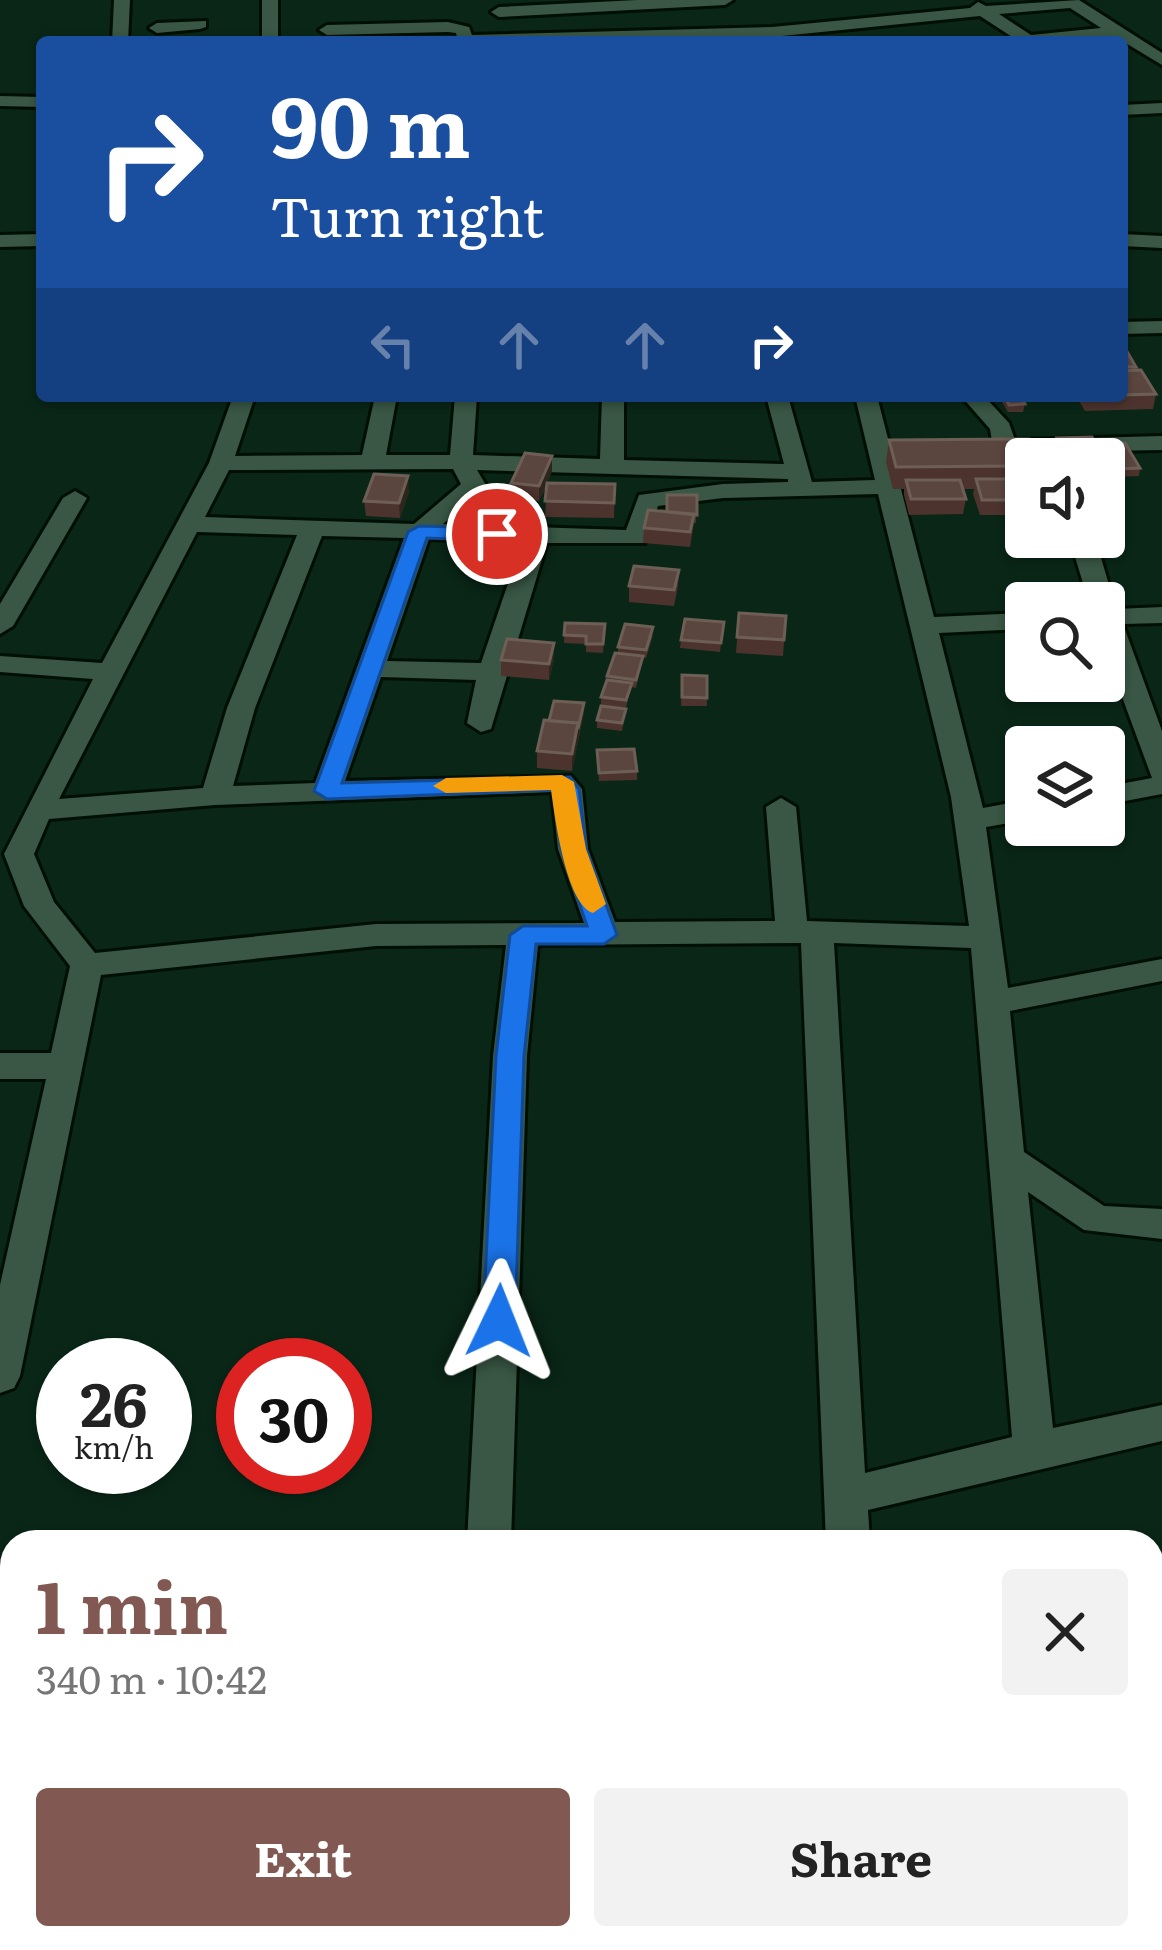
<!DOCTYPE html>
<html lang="en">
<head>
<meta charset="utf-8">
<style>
  body { margin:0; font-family:Literata,serif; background:#f2f2f2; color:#222; height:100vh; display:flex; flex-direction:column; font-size:45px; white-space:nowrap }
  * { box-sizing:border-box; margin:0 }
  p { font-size:39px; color:#767676 }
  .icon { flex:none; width:66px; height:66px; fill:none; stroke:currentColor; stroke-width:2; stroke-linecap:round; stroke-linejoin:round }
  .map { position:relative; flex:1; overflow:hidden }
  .details { position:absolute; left:0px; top:1530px; width:1164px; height:420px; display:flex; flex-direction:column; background:#fff; border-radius:36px 36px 0 0; box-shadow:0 3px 9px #0004 }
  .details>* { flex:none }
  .hud { position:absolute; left:36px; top:36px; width:1092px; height:366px; border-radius:12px; box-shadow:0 3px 9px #0004; background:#1a4fa0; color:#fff; overflow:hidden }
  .tools { position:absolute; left:1005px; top:438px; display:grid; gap:24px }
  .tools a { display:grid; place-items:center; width:120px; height:120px; border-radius:12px; background:#fff; box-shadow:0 3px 9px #0004; font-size:60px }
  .speed { position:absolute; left:36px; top:1338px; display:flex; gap:24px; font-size:60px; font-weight:700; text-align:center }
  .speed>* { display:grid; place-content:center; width:156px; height:156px; border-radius:50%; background:#fff; box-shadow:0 3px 9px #0004; line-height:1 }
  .speed small { font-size:30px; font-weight:400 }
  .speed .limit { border:18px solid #d22; background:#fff; color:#111 }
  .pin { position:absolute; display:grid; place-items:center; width:102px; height:102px; color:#fff; margin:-51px; border:6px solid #fff; border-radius:50%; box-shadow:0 3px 12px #0007 }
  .me { position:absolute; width:132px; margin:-66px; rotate:2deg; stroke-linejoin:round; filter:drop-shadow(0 0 9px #0008) }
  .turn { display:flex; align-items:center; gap:42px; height:252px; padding:0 36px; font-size:54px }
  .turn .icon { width:156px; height:156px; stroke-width:2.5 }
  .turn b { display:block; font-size:84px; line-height:102px }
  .lanes { display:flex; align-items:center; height:114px; padding:0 36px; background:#0003; justify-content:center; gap:60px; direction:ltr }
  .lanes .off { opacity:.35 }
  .round { display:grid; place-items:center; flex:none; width:126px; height:126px; border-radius:12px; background:#f2f2f2 }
  .overview { display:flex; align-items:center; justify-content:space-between; height:204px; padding:0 36px }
  h1 { font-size:72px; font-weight:700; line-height:90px; color:#815952 }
  .action { display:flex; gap:24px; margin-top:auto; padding:24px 36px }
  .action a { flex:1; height:138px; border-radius:12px; background:#815952; color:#fff; font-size:48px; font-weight:700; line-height:138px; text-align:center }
  .action a+a { background:#f2f2f2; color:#222 }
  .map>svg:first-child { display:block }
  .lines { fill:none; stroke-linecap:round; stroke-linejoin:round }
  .minor-casing { stroke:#000f03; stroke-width:6 }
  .minor { fill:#395744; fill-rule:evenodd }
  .wall { fill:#4d332d }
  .shaded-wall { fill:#2c261c }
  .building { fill:#5b463f; stroke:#6d5e56; stroke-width:3 }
  .route { fill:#1a73e8; stroke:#114b97; stroke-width:3 }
  .slow { fill:#f59e0b }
</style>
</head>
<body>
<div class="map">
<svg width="1162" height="1950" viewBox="0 0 1162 1950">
  <rect width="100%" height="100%" fill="#092617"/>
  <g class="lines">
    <defs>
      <path id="minor" d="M114 0H130L128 42H112Z
        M262 0H278V42H262Z
        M637 0H733L725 5 499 17 491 12 499 7Z
        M1079 0 1162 53V65L1114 36 1020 42 980 16 772 37 458 42 456 33 448 32 327 35 319 30 327 25 448 22 469 27 472 35 772 27 970 8 978 2 986 6ZM1070 8 1101 28 1031 35 999 14Z
        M206 21V27L200 29 157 33 149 28 157 23Z
        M0 96 42 97V107L0 106Z
        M1162 103V113L1122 115V105Z
        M42 234V246L0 247V235Z
        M1122 234 1162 236V248L1122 246Z
        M1162 321V333L1122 334V322Z
        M233 396H255L235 456 362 455 375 396H397L386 455H450L455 396H477L473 455 600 459 602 396H624V460L784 464 766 396H788L812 482 875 480 855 396H877L934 617 1026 613V629L939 633 983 808 1026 800V820L986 827 1008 988 1162 959V981L1010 1011 1024 1152 1104 1206 1162 1209V1239L1084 1230 1028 1192 1053 1428 1162 1405V1441L868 1510 870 1542H826L801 943 538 945 527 1056 511 1542H467L493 1056 506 945 376 946 101 975 20 1376 14 1388 0 1393V1285L46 1079H0V1053H51L70 966 24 906 4 854 93 679 0 672V656L102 663 209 463ZM453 469 461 484 414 524 205 517 229 470ZM477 470 788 479V482L723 484 639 495 626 530 443 524 486 485ZM878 494 951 797 969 926 807 921 796 807 781 798 766 807 775 921 615 922 588 849 582 789 571 776 345 781 381 677 476 680 467 723 481 732 491 729 547 543H645L658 506 723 498ZM197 532 297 535 227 708 203 788 59 799ZM322 536 404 538 315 783 233 786 255 708ZM429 539 522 542 481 663 387 661ZM552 792 558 849 584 923 376 924 95 953 54 902 34 854 49 819 215 805ZM834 943 971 948 1012 1437 865 1473Z
        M961 396H984L1009 423 1015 440 1162 436V450L982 453V443L992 441 990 429Z
        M75 491 87 498 13 626 0 634V604L63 498Z
        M1069 537H1095L1116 609 1162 607V623L1123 624 1162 731V794L1104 805V787L1152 778 1104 648V603H1089Z
        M1162 1597V1639L1152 1642V1600Z
        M1162 1875V1925L1152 1929V1879Z
        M836 1938H886L887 1950H837Z"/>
    </defs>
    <!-- minor casing -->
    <use href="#minor" class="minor-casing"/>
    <!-- minor -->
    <use href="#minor" class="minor"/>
  </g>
  <!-- wall -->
  <path class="wall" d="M1122 349 1136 367V370L1156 394 1153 409 1085 411 1076 396H1122Z
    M1003 396H1021L1025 404 1023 412H1008L1002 402Z
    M1057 438 1099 449 1100 444 1140 468 1139 476 1113 477 1105 462 1104 465V459H1058L1055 453Z
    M889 440 1026 459V515H980L973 494 974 489H963L966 499 963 514 909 515 904 495V489H893L886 462Z
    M552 456V471L547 483 615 484 614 518 545 517 547 484 539 501 512 498 511 483Z
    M409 492 400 518 366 516 364 501Z
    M697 495 696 523H694L690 547 643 543 644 528 666 512Z
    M679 570 678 586 674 606 629 602V586Z
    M739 613 786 616 783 656 736 653Z
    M724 622 720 652 680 648 681 640Z
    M565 623 605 624 603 653 586 652V644L564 643Z
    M653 635 646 658H643L636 688 631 687 626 708 601 705V697L607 676 618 653V647Z
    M554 643V659L549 680 501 676V660Z
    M682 675 707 676V706H681Z
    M626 709 622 731 597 728V720Z
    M584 712 572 771 537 768V751L549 721Z
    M597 750 637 771V780L599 781Z"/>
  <!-- shaded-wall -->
  <path class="shaded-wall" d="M552 456V471L539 501V486Z
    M408 476 409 492 400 518 399 503Z
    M554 643V659L549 680V664Z
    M584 703V712L572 771V754Z"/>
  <!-- building -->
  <path class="building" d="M1125 348 1136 367H1122V349Z
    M1141 370 1156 394 1122 395V371Z
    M1004 396H1021L1025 404 1009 405Z
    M1092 437 1105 460 1069 459 1057 438Z
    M1029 439 1037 459H1026V466L896 467 889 440Z
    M1125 443 1140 468 1115 469 1100 444Z
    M525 453 552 456 539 486 511 483Z
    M374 474 408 476 399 503 364 501Z
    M976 479H1026V500H982Z
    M906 480H960L966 499H911Z
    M547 483 615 484 614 503 545 501Z
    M667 495H697V515L667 512Z
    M648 510 694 514 690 532 644 528Z
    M634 566 679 570 674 590 629 586Z
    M739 613 786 616 784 640 737 637Z
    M685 619 724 622 721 643 681 640Z
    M565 623 605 624 603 644H586V636L564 635Z
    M625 624 653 627 646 650 618 647Z
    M507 639 554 643 549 664 501 660Z
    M615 653 643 656 636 680 607 676Z
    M682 675 707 676V698L682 697Z
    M607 680 632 683 626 700 601 697Z
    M554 701 584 703 578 729V723L549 721Z
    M601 706 626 709 622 723 597 720Z
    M544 720 578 723 572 754 537 751Z
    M634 749 637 771 599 773 597 750Z"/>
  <!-- route -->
  <path class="route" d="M419 526 497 528 508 534 497 541 427 538 342 783 570 777 579 789 586 849 617 935 604 944H536L524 1056 515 1321 510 1331 499 1335 487 1331 483 1321 496 1056 510 935 523 926H587L561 849 554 790 327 799 314 791 408 532Z"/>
  <!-- slow -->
  <path class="slow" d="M562 775 574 782 586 849 606 904 593 913C566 904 555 818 551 790L446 793 433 786 446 778Z"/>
</svg>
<div class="tools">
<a><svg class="icon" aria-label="sound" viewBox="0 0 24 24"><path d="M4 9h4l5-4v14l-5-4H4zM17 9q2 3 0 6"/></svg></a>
<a><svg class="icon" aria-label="search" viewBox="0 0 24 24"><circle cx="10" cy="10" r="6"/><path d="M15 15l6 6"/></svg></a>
<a><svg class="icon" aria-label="layers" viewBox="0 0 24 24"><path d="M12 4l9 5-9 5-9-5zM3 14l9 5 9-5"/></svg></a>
</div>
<div class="speed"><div>26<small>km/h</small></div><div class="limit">30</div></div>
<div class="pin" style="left:497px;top:534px;background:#d93025"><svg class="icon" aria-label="arrive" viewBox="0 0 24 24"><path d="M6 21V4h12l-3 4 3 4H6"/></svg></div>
<svg class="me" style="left:499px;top:1321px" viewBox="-20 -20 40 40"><path d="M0-17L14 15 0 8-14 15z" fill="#1a73e8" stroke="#fff" stroke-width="4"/></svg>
<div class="hud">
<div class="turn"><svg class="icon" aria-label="right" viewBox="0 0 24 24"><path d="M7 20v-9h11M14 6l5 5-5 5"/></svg><div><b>90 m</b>Turn right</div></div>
<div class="lanes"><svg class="icon off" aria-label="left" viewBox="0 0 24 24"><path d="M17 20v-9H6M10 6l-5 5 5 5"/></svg><svg class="icon off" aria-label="ahead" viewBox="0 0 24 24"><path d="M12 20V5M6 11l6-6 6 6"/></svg><svg class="icon off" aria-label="ahead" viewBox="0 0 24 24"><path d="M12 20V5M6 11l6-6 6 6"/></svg><svg class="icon" aria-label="right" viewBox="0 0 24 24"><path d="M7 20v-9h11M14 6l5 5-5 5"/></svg></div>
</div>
<section class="details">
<div class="overview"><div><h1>1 min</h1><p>340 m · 10:42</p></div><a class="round"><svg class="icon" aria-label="close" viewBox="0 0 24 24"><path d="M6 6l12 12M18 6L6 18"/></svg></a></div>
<div class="action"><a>Exit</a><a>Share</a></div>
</section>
</div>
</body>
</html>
